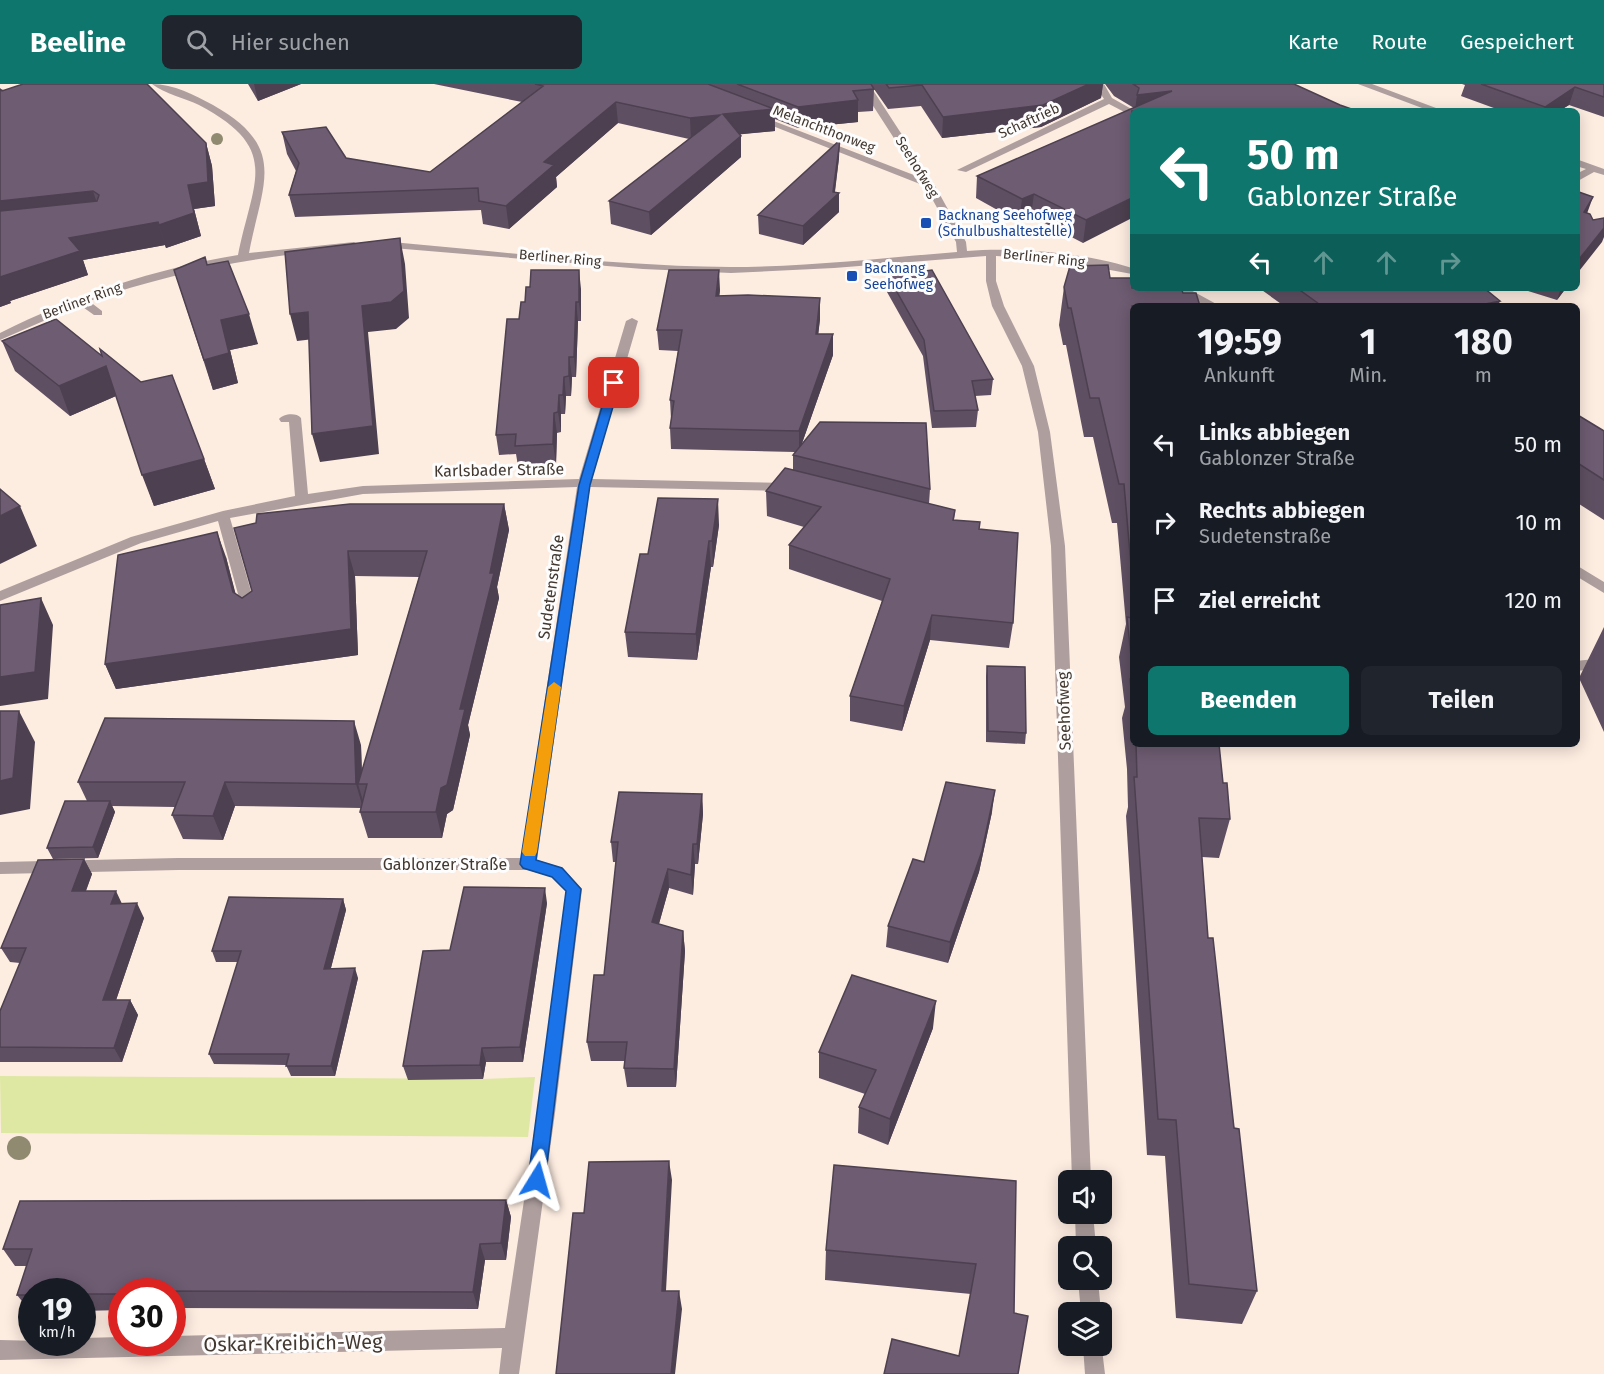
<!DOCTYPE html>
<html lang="de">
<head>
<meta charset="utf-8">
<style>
  body { margin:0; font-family:"Fira Sans",sans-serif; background:#20242c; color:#f1f3f6; height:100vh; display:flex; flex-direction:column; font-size:22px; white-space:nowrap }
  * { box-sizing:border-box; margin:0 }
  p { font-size:20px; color:#9ea1a6 }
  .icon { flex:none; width:33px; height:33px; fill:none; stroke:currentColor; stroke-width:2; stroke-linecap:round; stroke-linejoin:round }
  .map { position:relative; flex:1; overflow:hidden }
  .panel { position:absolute; left:1130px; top:219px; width:450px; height:444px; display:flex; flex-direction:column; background:#171b24; border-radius:9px; box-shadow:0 3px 15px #0003 }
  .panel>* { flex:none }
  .hud { position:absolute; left:1130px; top:24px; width:450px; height:183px; border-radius:9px; box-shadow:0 3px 15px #0003; background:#0f766e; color:#fff; overflow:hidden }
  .buttons { position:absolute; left:1058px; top:1086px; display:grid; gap:12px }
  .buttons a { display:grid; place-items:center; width:54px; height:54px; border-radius:9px; background:#171b24; box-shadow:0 3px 15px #0003; font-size:30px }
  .speed { position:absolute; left:18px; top:1194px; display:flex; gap:12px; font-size:30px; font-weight:700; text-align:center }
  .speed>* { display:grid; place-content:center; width:78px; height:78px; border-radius:50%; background:#171b24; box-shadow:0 3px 15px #0003; line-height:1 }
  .speed small { font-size:15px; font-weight:400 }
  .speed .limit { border:9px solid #d22; background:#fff; color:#111 }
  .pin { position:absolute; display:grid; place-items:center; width:51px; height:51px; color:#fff; margin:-26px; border-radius:12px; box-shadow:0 3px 9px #0006 }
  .me { position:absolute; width:66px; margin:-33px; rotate:8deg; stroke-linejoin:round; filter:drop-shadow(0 0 4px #0008) }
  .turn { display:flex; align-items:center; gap:21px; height:126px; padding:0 18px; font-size:27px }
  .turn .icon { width:78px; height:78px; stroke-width:2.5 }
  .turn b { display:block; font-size:42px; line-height:51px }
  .lanes { display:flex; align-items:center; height:57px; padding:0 18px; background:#0003; justify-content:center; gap:30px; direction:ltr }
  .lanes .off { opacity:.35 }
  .eta { display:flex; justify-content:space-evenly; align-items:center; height:102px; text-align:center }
  .eta b { font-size:36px; font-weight:700; line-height:42px }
  .cta { display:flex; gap:12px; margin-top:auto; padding:12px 18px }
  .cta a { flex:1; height:69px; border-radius:9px; background:#0f766e; color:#fff; font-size:24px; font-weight:700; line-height:69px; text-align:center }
  .cta a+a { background:#20242c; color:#f1f3f6 }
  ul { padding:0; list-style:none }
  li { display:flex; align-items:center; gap:18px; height:78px; padding:0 18px }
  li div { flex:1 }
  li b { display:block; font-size:22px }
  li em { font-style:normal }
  header { display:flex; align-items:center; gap:36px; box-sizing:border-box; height:84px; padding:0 30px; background:#0f766e; color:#fff }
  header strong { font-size:28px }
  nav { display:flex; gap:33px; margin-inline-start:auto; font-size:21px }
  .search { width:420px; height:54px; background:#20242c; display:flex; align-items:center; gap:15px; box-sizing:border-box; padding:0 21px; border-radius:9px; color:#9ea1a6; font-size:22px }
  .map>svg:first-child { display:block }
  .green { fill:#dee8a3 }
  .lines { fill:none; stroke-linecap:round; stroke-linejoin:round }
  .minor { fill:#ae9e9e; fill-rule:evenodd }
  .tree { fill:#908b70 }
  .wall { fill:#5f4f62 }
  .shaded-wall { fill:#4d4050 }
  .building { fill:#6e5c72; stroke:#4d4050; stroke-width:1.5 }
  .route { fill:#1a73e8; stroke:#114b97; stroke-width:1.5 }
  .slow { fill:#f59e0b }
  .transit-dot { fill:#1a4fb4; stroke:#fdfdfd; stroke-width:2 }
  .labels { text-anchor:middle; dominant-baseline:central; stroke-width:6; stroke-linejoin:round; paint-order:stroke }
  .far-street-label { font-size:14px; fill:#433830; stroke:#fdfdfd }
  .far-transit-label { font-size:14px; fill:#164399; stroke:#fdfdfd; text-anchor:start }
  .street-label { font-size:16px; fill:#433830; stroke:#fdfdfd }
  .near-street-label { font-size:20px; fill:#433830; stroke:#fdfdfd }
</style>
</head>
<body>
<header>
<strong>Beeline</strong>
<div class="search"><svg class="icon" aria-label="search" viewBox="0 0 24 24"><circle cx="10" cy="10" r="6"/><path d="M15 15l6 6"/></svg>Hier suchen</div>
<nav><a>Karte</a><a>Route</a><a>Gespeichert</a></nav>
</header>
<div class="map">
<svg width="1604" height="1290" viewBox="0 0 1604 1290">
  <rect width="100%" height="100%" fill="#fdece0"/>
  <!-- green -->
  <path class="green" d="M0 992 483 995 535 993 528 1053 1 1049Z"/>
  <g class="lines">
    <!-- minor -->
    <path class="minor" d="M152 0C174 0 194 11 213 21 289 64 262 99 249 169L354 158 359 161 354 164C262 171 176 187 89 217L102 227V231H94L80 221 0 256V249C76 211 154 185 238 171 253 96 282 65 199 21 185 14 165 10 152 0Z
      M859 0H869L934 100 966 158 967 167C1017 163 1085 169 1132 184V190L1050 175 996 172V197L1004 222 1034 282 1050 348 1065 462 1091 1096H1072L1051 462 1038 348 1022 282 992 222 986 197V172L834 184 731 189 643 185 381 163 376 160 381 157C497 167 614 182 730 183 805 183 882 174 957 168L956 158 925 102 750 33 758 31 919 93Z
      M1094 0H1104L1112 14 1135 27H1132V32L1109 20 966 88 957 86 1104 15Z
      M1358 0H1372L1444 27H1430Z
      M1576 75 1604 85V91L1594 88 1576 98V90L1586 85 1576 82Z
      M1173 204H1187L1220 222H1205Z
      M632 234 638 237 592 395 790 399 796 403 790 407 590 403 537 776 563 784 582 805 555 1029 519 1290H499L502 1264 0 1276V1256L82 1258V1254L122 1253V1258H172V1252L505 1244 537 1029 566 807 552 793 528 786H178L0 790V778L178 774H521L577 403 363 410 230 434 258 532 251 537 244 532 218 437 141 459 0 517V507L131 453 223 427 295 412 289 338H281L279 335C283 330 296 328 301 334L308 410 363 402 579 395 626 237Z
      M1576 481 1604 498V509L1576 492Z
      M1604 574V584L1576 587V577Z
      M1075 1130H1093L1096 1162H1076Z
      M1078 1196H1098L1101 1228H1081Z
      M1101 1257 1105 1290H1085L1083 1262H1101Z"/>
  </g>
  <!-- trees -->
  <g class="tree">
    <circle cx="217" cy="55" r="6"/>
    <circle cx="19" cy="1064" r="12"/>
  </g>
  <!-- wall -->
  <path class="wall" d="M248 0H301L258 17Z
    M434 0H1103L1101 14 1041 43 942 54 921 22 888 25 874 5 873 27 858 28V38L798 44 775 35V47L740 50 741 52V73L651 151 611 140 609 117 689 55 618 39 556 93 557 103 509 145 483 140 481 126 295 133 289 111 296 87 287 70 282 48 346 74 430 88 522 18Z
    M1105 0H1294L1132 27 1083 159 1031 132 1019 138 976 114 977 92 1134 24 1114 12Z
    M1462 0H1604V33L1569 21 1559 27H1502L1461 12 1465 1Z
    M0 5 206 59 212 82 215 122 194 125 201 152 166 164 165 161 83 176 88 191 10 217 11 219 0 223Z
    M839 74 835 108 839 109V128L803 161 759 150 758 131Z
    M208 181 258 260 230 266 238 299 213 306 174 186Z
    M888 192 993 295 991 311 975 312 978 326 976 343 932 344 923 272 887 208Z
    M1110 194 1132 222V660H1219L1223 699 1230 735 1219 774 1202 773 1208 854 1257 1207 1242 1240 1176 1234 1165 1072 1147 1071 1126 732 1128 723 1127 685 1122 634 1125 623 1119 573 1126 540 1117 439H1112L1093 353H1084L1066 261H1063L1059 241 1064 203Z
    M530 203 581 205V237H578L576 293H572L571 312H566L565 330H561V348L557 349 556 380 518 382 516 370 499 371 496 351 519 235Z
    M1259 204H1484L1498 222H1284Z
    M1518 204H1566L1557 216Z
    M720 206 719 212 820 214V235L818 250 833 271 802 359 930 405 929 420 955 426 954 436 979 445 1013 539 1009 564 930 556 902 647 850 637V612L882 517 789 485V461L804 443 767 432 766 407 793 386V371L795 368 671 365 670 344 671 335 670 316 678 267 659 266 657 246Z
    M56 235 204 375 215 405 154 422 116 312 70 332 15 287 2 257Z
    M1576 330 1604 347V436L1576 418Z
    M504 420 509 446 497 503 499 514 468 641 470 651 453 726 447 730 442 754H368L360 728 361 724 235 722 223 756 183 755 172 731 175 723 112 722 115 728 98 774 53 775 47 764 87 717 78 698 361 661 362 687 419 493 355 492 358 571 116 605 105 580 226 473 235 509 242 514 252 507 234 444Z
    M719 441 713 483H711L697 576 628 573 625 548 648 470Z
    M1604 543V648L1579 594Z
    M987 582 1026 649 1025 660 986 658V592Z
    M702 710 703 730 698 780H695L693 811 669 804 659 840 683 847 685 867 676 1003H627L624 984 625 977H591L587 958 604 891 616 778H613L611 758Z
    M992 728 979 788 948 879 886 863 888 842 924 778Z
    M84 775 92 790 86 807 122 820 144 834 116 916H130L138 931 122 978H0V927L20 879 10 878 1 864Z
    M343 815 346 826 331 884 358 894 335 992H291L286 981 214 980 209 970 238 878H216L212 867Z
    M547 819 523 978H486L483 995 408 996 403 982 450 866Z
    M933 944 888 1061 858 1049 859 1023 865 1010 819 994V968Z
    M1016 1097 959 1272 971 1210 825 1196 826 1166Z
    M506 1116 511 1133 506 1176H485L478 1225 172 1224V1208H122V1226L82 1227V1208H32V1227H30L17 1211 27 1182H15L3 1165Z"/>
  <!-- shaded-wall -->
  <path class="shaded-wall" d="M254 0H301L258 17Z
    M1089 0H1103L1101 14 1041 43 942 54 943 33Z
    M1575 3 1569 21 1559 27H1543L1545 23Z
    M1172 7 1135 27 1137 11Z
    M858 16V38L798 44V23Z
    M616 18 618 39 556 93 557 103 509 145 506 122 544 78Z
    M774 25 775 47 724 52 723 30Z
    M720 31 691 56 690 34Z
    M741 52V73L651 151 649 128Z
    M840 56 839 74 834 113 839 109V128L803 161V142L833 108Z
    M206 59 212 82 215 122 194 125 201 152 166 164 159 141 188 101Z
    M93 107 101 131 0 142V117Z
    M1034 110 1031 132 1019 138 1022 115Z
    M1593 113 1585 135 1584 128Z
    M1132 114V134L1083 159 1086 136Z
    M158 138 165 161 83 176 88 191 10 217 11 219 0 223V193L69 154Z
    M1604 144V153L1602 158 1576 191V179Z
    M400 154 405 180 409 234 396 245 368 248 379 370 320 378 312 350 362 222Z
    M579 186 581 205V237L579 218Z
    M719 186 720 206 717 233 716 212Z
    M1561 204H1566L1557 216Z
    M820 214V235L816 271V250Z
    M1500 217 1498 222H1476Z
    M576 218 578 237 576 293 574 273Z
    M308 228 314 255 297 257 290 230Z
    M249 230 258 260 230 266 238 299 213 306 204 276 221 236Z
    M833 250V271L799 368V347Z
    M569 273 572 293 571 312 569 292Z
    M106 282 116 312 70 332 59 302Z
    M564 293 566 312 565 330 563 311Z
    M559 311 561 330V348L558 328Z
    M554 329 557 349 556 380 553 360Z
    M204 375 215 405 154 422 142 391Z
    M718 415 719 441 713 483 712 457Z
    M504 420 509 446 497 503 499 514 468 641 470 651 453 726 447 730 442 754 436 728 460 625Z
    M20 422 37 462 0 480V432Z
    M217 448 226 473 242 534 233 508Z
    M709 457 711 483 697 576 696 550Z
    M348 467 355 492 358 571 116 605 105 580Z
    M41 514 53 541 48 615 0 622V593Z
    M932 531 930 556 902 647 904 622Z
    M19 627 35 658 30 725 0 731V697Z
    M354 637 361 661 362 700H358L363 717V724L356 700Z
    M225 698 235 722 223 756 213 732Z
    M995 706 992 728 979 788 948 879 950 858Z
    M702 710 703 730 698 780 697 760Z
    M110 717 115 728 98 774 93 763Z
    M693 760 695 780 693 811 691 791Z
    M84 775 92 790 80 822 72 807Z
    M668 785 669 804 654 857 652 838Z
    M545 804 547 819 523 978 520 963Z
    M116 807 123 822 111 820Z
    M343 815 346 826 328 895 324 885Z
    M137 819 144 834 111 931 103 916Z
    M683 847 685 867 676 1003 674 985Z
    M355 884 358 894 335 992 331 982Z
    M130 916 138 931 122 978 114 964Z
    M936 917 933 944 888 1061 890 1035Z
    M482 964 486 978 483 995 480 981Z
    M669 1077 672 1096 665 1225 662 1207Z
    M506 1116 511 1133 506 1176 501 1159Z
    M480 1160 485 1176 478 1225 473 1208Z
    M679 1207 682 1225 675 1290H671Z"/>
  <!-- building -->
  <path class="building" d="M23 0H147L206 59 208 98 188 101 194 129 159 141 158 138 69 154 80 167 0 193V127L97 117 99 111 93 107 0 117V5L2 7Z
    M535 0H708L774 25 723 30 741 52 649 128 609 117 720 31 690 34 616 18 544 78 554 81 506 122 479 117 478 104 289 111 299 79 282 48 326 43 346 74 430 88 543 2Z
    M737 0H871L874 5 853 7 858 16 798 23Z
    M886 0H1089L1043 21 943 33 922 1 889 4Z
    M1133 0H1294L1340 21 1357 27H1132V114L1086 136 1034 110 1022 115 977 92 1172 7 1137 11 1139 4Z
    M1481 0H1604V13L1575 3 1545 23Z
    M840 56 833 108 839 109 803 142 758 131Z
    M1576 107 1593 113 1584 128 1590 130 1593 136 1604 134V144L1576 179Z
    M400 154 404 207 391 218 362 222 373 342 312 350 308 228 290 230 285 168Z
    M205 173 207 181 228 177 249 230 221 236 229 269 204 276 174 186Z
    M1108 181 1110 194H1132V204H1181L1183 209H1196L1200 222H1132V258H1131L1132 262V493L1124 400H1119L1099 314H1090L1071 224H1068L1064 203 1070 182Z
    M531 186H579V218H576L574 273H569V292L564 293 563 311H559L558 328 554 329 553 360 515 362 516 350 496 351 507 235H519L521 218H525L526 203H530Z
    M669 186H719L716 212 748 211 820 214 816 250H833L799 347 670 344 674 317 670 316 682 246H657Z
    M932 186 993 295 972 297 978 326 934 327 924 256 888 192Z
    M1297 204H1484L1500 217 1476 222H1322Z
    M56 235 102 272 100 265 141 298 172 291 204 375 142 391 106 282 59 302 2 257Z
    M1576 330 1604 347V396L1576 378Z
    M820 338 926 339 930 405 793 371Z
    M785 384 955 426 953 436 980 438 979 445 1018 449 1013 539 932 531 904 622 850 612 890 495 789 461 821 423 766 407Z
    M0 405 20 422 0 432Z
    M658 414 718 415 712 457H709L696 550 625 548 640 470H648Z
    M350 420H504L490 489H494L460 625H465L447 701 441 704 436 728H360L367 700H358L427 467H348L351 545 105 580 118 471 217 448 233 508 242 514 252 507 234 444 256 439 257 430Z
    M41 514 35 588 0 593V521Z
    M1127 533 1132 534V582Z
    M987 582 1025 583 1026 649 988 647Z
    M1130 595H1132V617Z
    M0 627H19L13 694 0 697Z
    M105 634 354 637 356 700 225 698 213 732 172 731 185 698H78Z
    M1136 660H1219L1223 699H1227L1230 735 1199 734 1208 854H1213L1234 1044 1239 1045 1257 1207 1189 1200 1176 1036 1158 1035 1134 693H1137Z
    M946 698 995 706 982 767 950 858 888 842 913 775 924 778Z
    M619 708 702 710 697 760H693L691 791 668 785 652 838 683 847 674 985 624 984 627 958H587L594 891H604L618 758H611Z
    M65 717H110L93 763 47 764Z
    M84 775 72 807H116L111 820 137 819 103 916H130L114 964 0 963V927L26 864H1L38 776Z
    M464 803 545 804 520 963 482 964 480 981 403 982 423 867 450 866Z
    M229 813 343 815 324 885 355 884 331 982H286L289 970H209L241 867H212Z
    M852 891 936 917 890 1035 859 1023 876 986 819 968Z
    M669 1077 662 1207H679L671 1290H556L573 1129H584L589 1078Z
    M834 1081 1016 1097 1014 1229 1028 1232 1018 1290H884L892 1255 959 1272 976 1180 826 1166Z
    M506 1116 501 1159 480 1160 473 1208 127 1207 122 1208V1210H82V1208H32V1211H17L32 1165H3L20 1117Z"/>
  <!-- route -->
  <path class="route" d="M614 295 620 299 590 401 536 776 562 784 581 805 545 1096 543 1102 537 1104 530 1102 528 1096 566 807 552 793 523 784 520 780 579 401 609 299Z"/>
  <!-- slow -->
  <path class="slow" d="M554 598 561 603 537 768 535 772H525L522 768 548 603Z"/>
  <!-- markers -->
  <g class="transit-dot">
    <rect x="920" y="133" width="12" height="12" rx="3"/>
    <rect x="846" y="186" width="12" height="12" rx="3"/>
  </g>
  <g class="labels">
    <!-- far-street labels -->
    <g class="far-street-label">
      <text transform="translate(1029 37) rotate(-25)">Schaftrieb</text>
      <text transform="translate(824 45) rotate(21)">Melanchthonweg</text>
      <text transform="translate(917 83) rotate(58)">Seehofweg</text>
      <text transform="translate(560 174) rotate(5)">Berliner Ring</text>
      <text transform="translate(1044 174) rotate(6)">Berliner Ring</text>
      <text transform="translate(82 217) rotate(-20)">Berliner Ring</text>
    </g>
    <!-- far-transit labels -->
    <g class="far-transit-label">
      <text x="938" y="131">Backnang Seehofweg<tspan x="938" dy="16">(Schulbushaltestelle)</tspan></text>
      <text x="864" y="184">Backnang<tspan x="864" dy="16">Seehofweg</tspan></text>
    </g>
    <!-- street labels -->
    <g class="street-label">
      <text transform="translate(499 386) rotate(-1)">Karlsbader Straße</text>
      <text transform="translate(551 503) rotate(-82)">Sudetenstraße</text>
      <text transform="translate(1064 627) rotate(-92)">Seehofweg</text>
      <text x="445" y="780">Gablonzer Straße</text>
    </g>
    <!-- near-street labels -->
    <g class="near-street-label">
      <text transform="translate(293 1259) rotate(-1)">Oskar-Kreibich-Weg</text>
    </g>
  </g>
</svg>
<div class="buttons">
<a><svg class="icon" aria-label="sound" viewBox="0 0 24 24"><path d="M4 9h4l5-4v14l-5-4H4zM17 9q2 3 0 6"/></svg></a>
<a><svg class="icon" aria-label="search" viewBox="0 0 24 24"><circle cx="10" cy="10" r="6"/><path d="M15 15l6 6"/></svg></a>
<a><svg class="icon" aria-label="layers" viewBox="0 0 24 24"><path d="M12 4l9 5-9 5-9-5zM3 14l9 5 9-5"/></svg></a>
</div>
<div class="speed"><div>19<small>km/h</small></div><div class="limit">30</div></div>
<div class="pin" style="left:614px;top:299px;background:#d93025"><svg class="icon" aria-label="arrive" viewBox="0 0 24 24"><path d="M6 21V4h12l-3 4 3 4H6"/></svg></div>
<svg class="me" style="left:537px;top:1096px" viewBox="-20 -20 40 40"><path d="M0-17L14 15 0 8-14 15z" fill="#1a73e8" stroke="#fff" stroke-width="4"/></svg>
<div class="hud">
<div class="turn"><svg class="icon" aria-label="left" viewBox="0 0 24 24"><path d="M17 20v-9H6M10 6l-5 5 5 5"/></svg><div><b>50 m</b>Gablonzer Straße</div></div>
<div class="lanes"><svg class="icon" aria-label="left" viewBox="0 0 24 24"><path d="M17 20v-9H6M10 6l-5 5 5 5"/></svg><svg class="icon off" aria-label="ahead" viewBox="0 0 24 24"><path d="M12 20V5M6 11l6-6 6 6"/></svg><svg class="icon off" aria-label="ahead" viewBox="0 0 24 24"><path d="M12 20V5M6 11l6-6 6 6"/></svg><svg class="icon off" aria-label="right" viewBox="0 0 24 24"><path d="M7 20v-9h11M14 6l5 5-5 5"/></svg></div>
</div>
<section class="panel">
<div class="eta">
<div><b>19:59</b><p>Ankunft</p></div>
<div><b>1</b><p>Min.</p></div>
<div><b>180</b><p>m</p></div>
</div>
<ul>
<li><svg class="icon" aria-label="left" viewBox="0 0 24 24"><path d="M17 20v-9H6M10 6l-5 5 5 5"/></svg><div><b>Links abbiegen</b><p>Gablonzer Straße</p></div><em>50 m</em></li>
<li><svg class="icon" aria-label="right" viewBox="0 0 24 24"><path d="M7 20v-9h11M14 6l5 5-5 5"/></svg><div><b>Rechts abbiegen</b><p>Sudetenstraße</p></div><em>10 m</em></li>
<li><svg class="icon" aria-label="arrive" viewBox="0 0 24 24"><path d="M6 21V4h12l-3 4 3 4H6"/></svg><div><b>Ziel erreicht</b></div><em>120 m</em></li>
</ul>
<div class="cta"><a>Beenden</a><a>Teilen</a></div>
</section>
</div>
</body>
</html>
